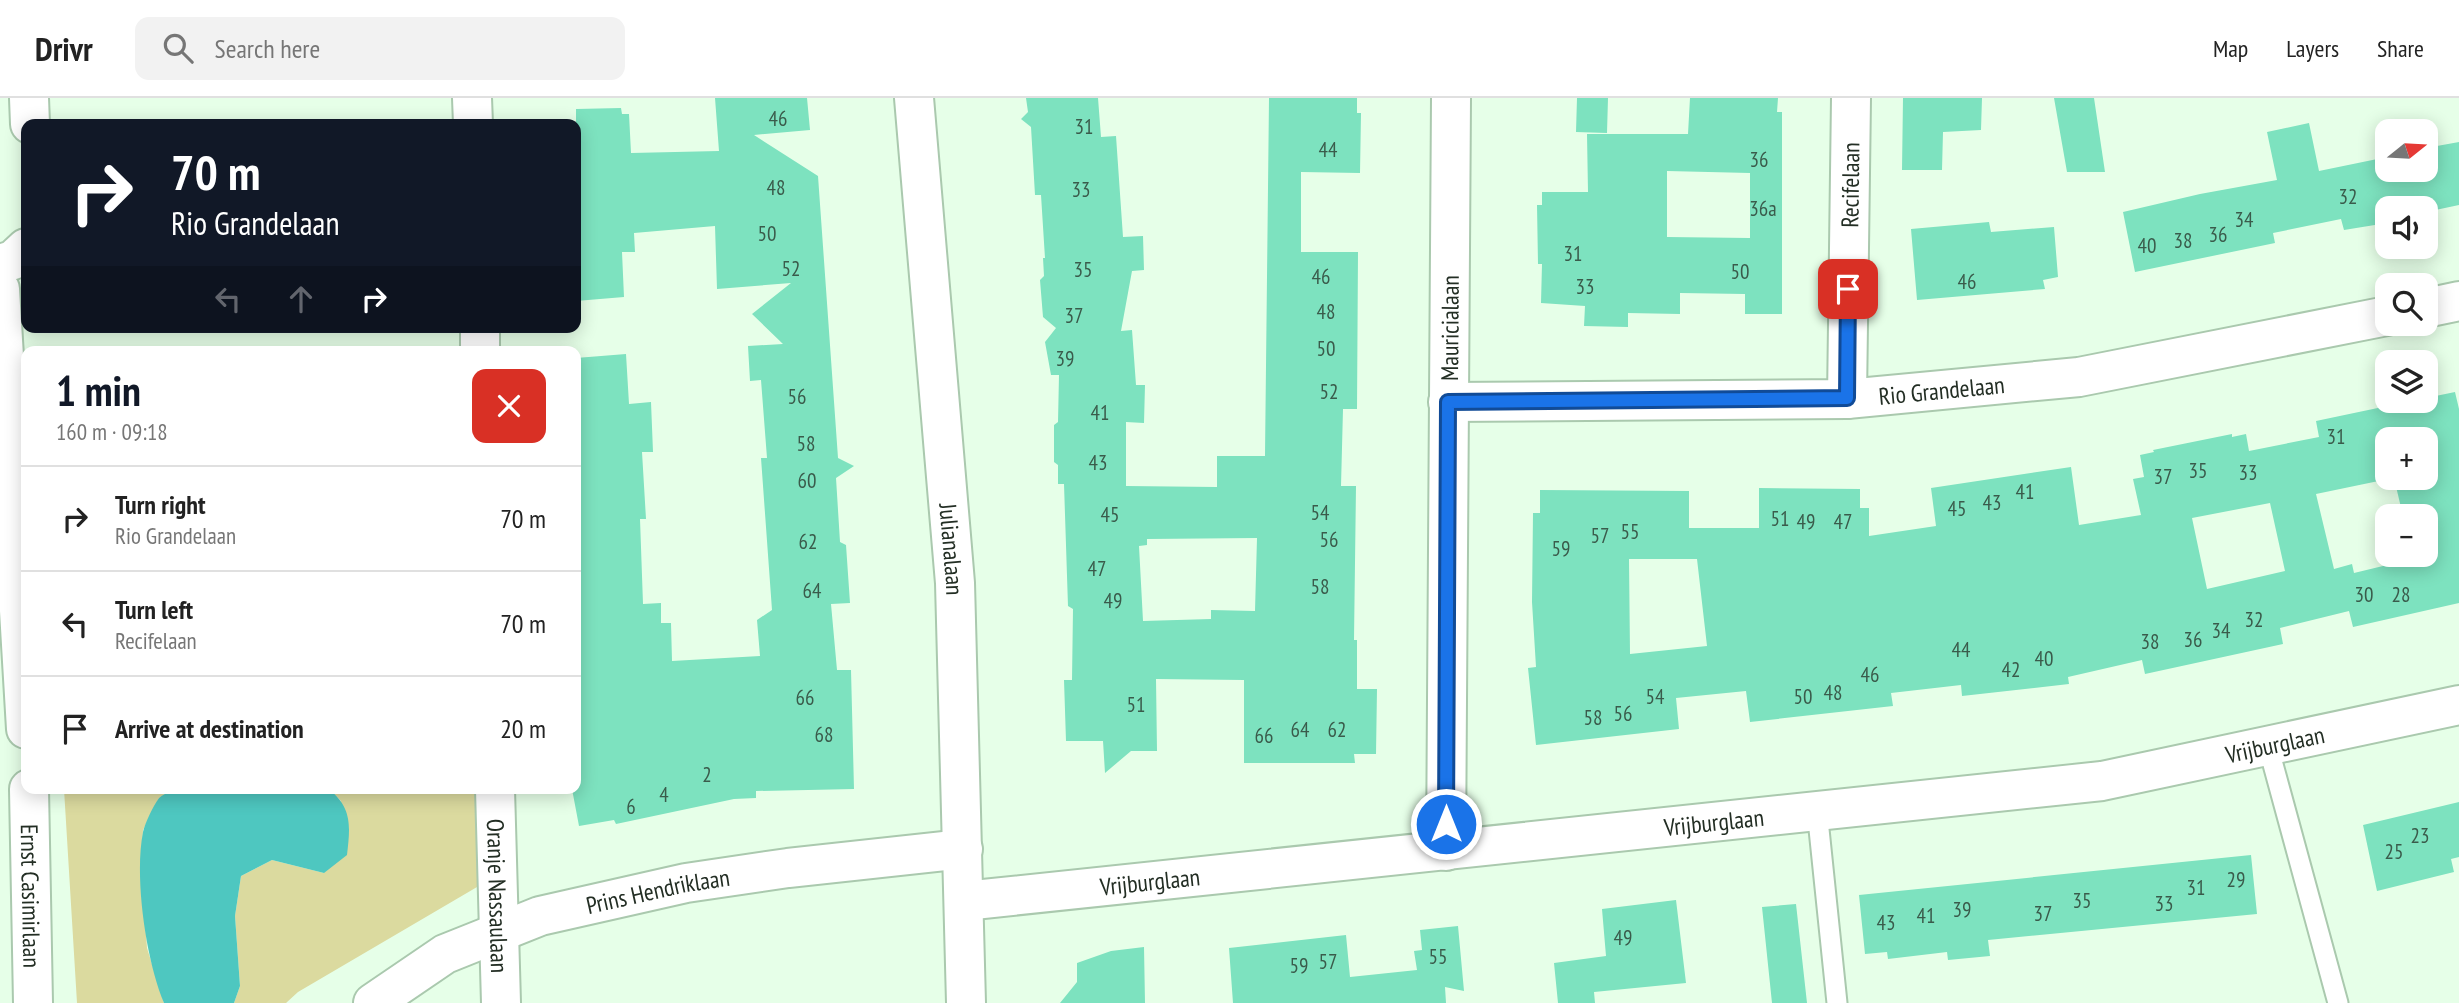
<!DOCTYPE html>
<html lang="en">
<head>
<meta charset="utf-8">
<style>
  body { margin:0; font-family:"PT Sans Narrow",sans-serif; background:#f2f2f2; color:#222; height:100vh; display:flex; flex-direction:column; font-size:26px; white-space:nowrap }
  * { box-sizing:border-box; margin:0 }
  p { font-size:23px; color:#767676 }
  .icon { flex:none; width:38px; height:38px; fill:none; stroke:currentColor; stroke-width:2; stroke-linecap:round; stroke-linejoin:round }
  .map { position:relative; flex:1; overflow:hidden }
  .side { position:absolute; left:21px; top:248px; width:560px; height:448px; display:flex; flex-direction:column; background:#fff; border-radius:14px; box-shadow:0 4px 18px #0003 }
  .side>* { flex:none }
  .banner { position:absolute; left:21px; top:21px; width:560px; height:214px; border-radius:14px; box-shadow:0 4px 18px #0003; background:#111827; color:#fff; overflow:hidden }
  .needle { width:46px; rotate:72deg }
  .fabs { position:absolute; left:2375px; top:21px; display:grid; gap:14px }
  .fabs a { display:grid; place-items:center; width:63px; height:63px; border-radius:14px; background:#fff; box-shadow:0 4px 18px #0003; font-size:35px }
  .pin { position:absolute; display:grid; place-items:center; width:60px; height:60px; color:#fff; margin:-30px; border-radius:14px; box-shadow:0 4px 10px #0006 }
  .me { position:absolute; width:77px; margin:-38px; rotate:0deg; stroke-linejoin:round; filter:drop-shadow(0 0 5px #0008) }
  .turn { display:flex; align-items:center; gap:24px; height:147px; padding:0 35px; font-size:32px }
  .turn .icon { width:91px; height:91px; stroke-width:2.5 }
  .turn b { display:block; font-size:49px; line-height:60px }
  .lanes { display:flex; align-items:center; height:66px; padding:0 35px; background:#0003; justify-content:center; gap:35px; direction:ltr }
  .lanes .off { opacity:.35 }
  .round { display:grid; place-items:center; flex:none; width:74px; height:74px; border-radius:14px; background:#f2f2f2 }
  .summary { display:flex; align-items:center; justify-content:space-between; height:119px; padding:0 35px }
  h1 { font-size:42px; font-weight:700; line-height:52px; color:#111827 }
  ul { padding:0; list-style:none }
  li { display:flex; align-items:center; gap:21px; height:105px; padding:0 35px; border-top:2px solid #e0e0e0 }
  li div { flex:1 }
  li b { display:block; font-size:26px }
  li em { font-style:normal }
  header { display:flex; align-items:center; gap:42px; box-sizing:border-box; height:98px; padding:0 35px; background:#fff; border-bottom:2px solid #e0e0e0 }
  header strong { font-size:33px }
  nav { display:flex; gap:38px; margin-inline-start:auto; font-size:24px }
  .search { width:490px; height:63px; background:#f2f2f2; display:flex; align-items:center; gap:18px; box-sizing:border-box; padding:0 24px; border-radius:14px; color:#767676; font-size:26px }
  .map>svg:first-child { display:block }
  .green { fill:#dbda9f }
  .water { fill:#4ec7c0 }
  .building { fill:#7de2bf; fill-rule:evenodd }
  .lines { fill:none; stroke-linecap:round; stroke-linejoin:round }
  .lane-casing { stroke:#aac9ae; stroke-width:23 }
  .street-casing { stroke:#aac9ae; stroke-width:42 }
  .primary-casing { stroke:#aac9ae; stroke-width:42 }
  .lane { stroke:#fff; stroke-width:19 }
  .street { stroke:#fff; stroke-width:38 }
  .primary { stroke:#fff; stroke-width:38 }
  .route-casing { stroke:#114b97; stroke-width:18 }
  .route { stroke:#1a73e8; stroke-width:12 }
  .labels { text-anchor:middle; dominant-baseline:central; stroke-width:7; stroke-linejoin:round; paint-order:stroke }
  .number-label { font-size:21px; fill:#3a5b4b }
  .street-label { font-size:24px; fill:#232e24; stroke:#fff }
</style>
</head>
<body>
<header>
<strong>Drivr</strong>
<div class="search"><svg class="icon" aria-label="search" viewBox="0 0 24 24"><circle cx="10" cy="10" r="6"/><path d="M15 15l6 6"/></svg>Search here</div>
<nav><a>Map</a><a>Layers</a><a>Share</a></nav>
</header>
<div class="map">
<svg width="2459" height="905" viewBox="0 0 2459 905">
  <rect width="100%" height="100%" fill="#e6ffe8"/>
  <!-- green -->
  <path class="green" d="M64 691H173L159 700 143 732 141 771 147 850 164 905H77Z
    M329 691H484L489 782 298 894 286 905H234L240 888 235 818 241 778 272 762 324 775 341 703Z"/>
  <!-- water -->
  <path class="water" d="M173 691H329C353 711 350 729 347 757L324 775 272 762 241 778 235 818 240 888 234 905H164C146 862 134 780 143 734 145 725 153 708 159 700 162 697 169 694 173 691Z"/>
  <!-- building -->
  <path class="building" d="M715 0H807L810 32 754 37 818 78 838 360 854 368 836 380 840 444 846 447 850 505 831 506 837 572H851L854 691 756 693V700L734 701 616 726 614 722 579 728 572 691H576V260L626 256 629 306 651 304 653 354H642L646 421H640L643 506 661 505V525H671L672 563 760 558 757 522 772 512 761 360H767L761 282 750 283 748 248 783 246 752 216 791 185 717 191 715 128 634 135 635 154H622L624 199 576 203V11L621 10 622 16H629L631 55 719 53Z
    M1026 0H1098L1101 39 1116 38 1123 139 1143 138 1144 172 1132 173 1121 233 1132 232 1136 287H1145L1144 325 1126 324V388L1217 389V358H1265L1269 0H1357V15H1361L1360 75 1301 74V154H1358L1357 311H1343L1341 388H1356L1354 542H1357V591H1377L1376 656H1354L1355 665H1244V582L1156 581 1157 653H1131L1105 675 1103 643H1066L1064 582H1072L1073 511 1068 508 1064 386H1058V367L1054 364V327L1058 324 1059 277H1051L1045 244 1056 230 1043 219 1040 182 1044 178 1043 160H1045L1041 97H1035L1031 29 1021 21 1028 14ZM1257 440 1255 513 1211 512V521L1143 523 1139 448 1147 447V441Z
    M1577 0H1608L1607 35 1576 34Z
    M1690 0H1778L1777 14H1782V216H1745V196L1680 195V216L1628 215V229L1584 228 1585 208 1541 205 1542 166H1538L1537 107H1542V94H1588L1587 36H1688ZM1667 73 1750 75V140L1667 139Z
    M1903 0H1982L1981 32 1943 34 1942 72H1902Z
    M2054 0H2094L2105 74H2067Z
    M2309 25 2319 73 2387 59V72H2426V50L2459 44V107L2426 114V110H2387V125L2344 132 2341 121 2273 135 2275 145 2135 174 2123 114 2200 96 2277 82 2267 34Z
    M1989 124 1991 134 2054 129 2058 179 2043 182 2045 191 1917 202 1911 131Z
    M2455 294 2459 311V505L2353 529 2349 513 2280 530 2283 546 2145 576 2142 562 2068 579 2069 586 1962 598 1961 587 1891 595 1893 608 1750 624 1746 593 1676 600 1679 631 1536 647 1528 570 1536 569 1532 504 1533 415H1540V392L1689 393V430H1759V390L1860 391V410H1869V438L1936 428 1931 390 2071 369 2079 427 2141 417 2133 381 2144 379 2140 357 2154 354 2153 352 2232 336V339L2246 336 2249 353 2319 339 2316 323 2411 303H2426V300ZM2387 341H2426V380H2394L2403 418H2426V457H2411L2412 461 2354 475 2352 466 2334 471 2316 396 2393 380H2387ZM2270 405 2285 473 2207 491 2192 420ZM1629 461H1697L1707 548 1630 556Z
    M2459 704V759L2451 761 2454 774 2377 793 2363 727Z
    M2251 757 2257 816 1988 842 1990 858 1948 862 1947 854 1888 861 1887 854 1865 856 1859 797Z
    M1676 802 1686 885 1594 894 1595 905H1558L1554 865 1606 858 1602 811Z
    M1796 806 1807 905H1772L1762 809Z
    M1458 828 1464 893 1445 889 1446 905H1233L1229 850 1346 837 1350 879 1417 872 1414 853 1422 852 1420 832Z
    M1144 849 1145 905H1060L1077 884V865L1111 853Z"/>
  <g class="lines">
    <defs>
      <path id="lane" d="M2268 648 2338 905
        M1817 712 1837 905"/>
      <g id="street">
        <path d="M29 0 30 26"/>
        <path d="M472 0 473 26"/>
        <path d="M0 166 13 162 26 150"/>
        <path d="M0 191 26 631"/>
        <path d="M2426 210 2459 203"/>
        <path d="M480 229V254"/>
        <path id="s1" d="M1847 301 1851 0"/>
        <path id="s2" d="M1448 304 1847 301 2079 279 2387 218"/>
        <path id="s3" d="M29 691 33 905"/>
        <path id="s4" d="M495 691 501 905"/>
        <path id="s5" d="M1446 753 1451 0"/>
        <path id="s6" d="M964 803 2102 683 2459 607"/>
        <path id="s7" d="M373 905 445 856 540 818 686 785 788 770 963 751"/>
      </g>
      <g id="primary">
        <path id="s8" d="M914 0 955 485 966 905"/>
      </g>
    </defs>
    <!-- lane casing -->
    <use href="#lane" class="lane-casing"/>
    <!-- street casing -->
    <use href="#street" class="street-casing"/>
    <!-- primary casing -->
    <use href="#primary" class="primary-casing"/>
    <!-- lane -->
    <use href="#lane" class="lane"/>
    <!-- street -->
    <use href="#street" class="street"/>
    <!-- primary -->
    <use href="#primary" class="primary"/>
  </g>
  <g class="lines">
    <defs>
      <path id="route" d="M1446 726 1448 304 1847 300 1848 191"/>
    </defs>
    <!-- route casing -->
    <use href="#route" class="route-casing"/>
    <!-- route -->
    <use href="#route" class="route"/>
  </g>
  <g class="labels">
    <!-- number labels -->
    <g class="number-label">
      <text x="778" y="20">46</text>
      <text x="1084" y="28">31</text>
      <text x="1328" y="51">44</text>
      <text x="1759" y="61">36</text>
      <text x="776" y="89">48</text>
      <text x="1081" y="91">33</text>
      <text x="2348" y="98">32</text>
      <text x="1763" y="110">36a</text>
      <text x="2244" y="121">34</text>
      <text x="767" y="135">50</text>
      <text x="2218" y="136">36</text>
      <text x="2183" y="142">38</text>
      <text x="2147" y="147">40</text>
      <text x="1573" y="155">31</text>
      <text x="791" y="170">52</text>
      <text x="1083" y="171">35</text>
      <text x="1740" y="173">50</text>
      <text x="1321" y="178">46</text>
      <text x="1967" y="183">46</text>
      <text x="1585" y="188">33</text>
      <text x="1326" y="213">48</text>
      <text x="1074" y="217">37</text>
      <text x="1326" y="250">50</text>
      <text x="1065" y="260">39</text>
      <text x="1329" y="293">52</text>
      <text x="797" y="298">56</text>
      <text x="1100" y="314">41</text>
      <text x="2336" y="338">31</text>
      <text x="806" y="345">58</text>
      <text x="1098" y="364">43</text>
      <text x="2198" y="372">35</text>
      <text x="2248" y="374">33</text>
      <text x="2163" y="378">37</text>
      <text x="807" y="382">60</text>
      <text x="2025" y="393">41</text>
      <text x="1992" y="404">43</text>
      <text x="1957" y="410">45</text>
      <text x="1320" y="414">54</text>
      <text x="1110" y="416">45</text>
      <text x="1780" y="420">51</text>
      <text x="1806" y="423">49</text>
      <text x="1843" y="423">47</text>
      <text x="1630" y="433">55</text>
      <text x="1600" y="437">57</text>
      <text x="1329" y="441">56</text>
      <text x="808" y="443">62</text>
      <text x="1561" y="450">59</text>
      <text x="1097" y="470">47</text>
      <text x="1320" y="488">58</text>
      <text x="812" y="492">64</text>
      <text x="2364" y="496">30</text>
      <text x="2401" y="496">28</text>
      <text x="1113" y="502">49</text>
      <text x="2254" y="521">32</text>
      <text x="2221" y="532">34</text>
      <text x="2193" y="541">36</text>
      <text x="2150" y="543">38</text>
      <text x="1961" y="551">44</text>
      <text x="2044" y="560">40</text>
      <text x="2011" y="571">42</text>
      <text x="1870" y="576">46</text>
      <text x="1833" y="594">48</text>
      <text x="1655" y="598">54</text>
      <text x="1803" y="598">50</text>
      <text x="805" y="599">66</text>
      <text x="1136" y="606">51</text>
      <text x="1623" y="615">56</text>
      <text x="1593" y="619">58</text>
      <text x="1300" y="631">64</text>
      <text x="1337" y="631">62</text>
      <text x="824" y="636">68</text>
      <text x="1264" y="637">66</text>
      <text x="707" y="676">2</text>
      <text x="664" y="696">4</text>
      <text x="631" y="708">6</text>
      <text x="2420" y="737">23</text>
      <text x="2394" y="753">25</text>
      <text x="2236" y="781">29</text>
      <text x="2196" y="789">31</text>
      <text x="2082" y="802">35</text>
      <text x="2164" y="805">33</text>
      <text x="1962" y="811">39</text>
      <text x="2043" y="815">37</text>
      <text x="1926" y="817">41</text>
      <text x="1886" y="824">43</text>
      <text x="1623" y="839">49</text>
      <text x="1438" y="858">55</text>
      <text x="1328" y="863">57</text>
      <text x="1299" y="867">59</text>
    </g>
    <!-- street labels -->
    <g class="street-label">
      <text stroke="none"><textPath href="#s1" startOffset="214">Recifelaan</textPath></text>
      <text stroke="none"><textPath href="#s5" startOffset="523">Mauricialaan</textPath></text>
      <text stroke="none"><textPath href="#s2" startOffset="494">Rio Grandelaan</textPath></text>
      <text stroke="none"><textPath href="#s8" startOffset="453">Julianalaan</textPath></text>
      <text stroke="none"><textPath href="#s6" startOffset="1321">Vrijburglaan</textPath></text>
      <text stroke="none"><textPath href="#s6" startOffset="754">Vrijburglaan</textPath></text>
      <text stroke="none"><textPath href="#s6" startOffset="187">Vrijburglaan</textPath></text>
      <text stroke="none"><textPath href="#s7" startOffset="310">Prins Hendriklaan</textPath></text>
      <text stroke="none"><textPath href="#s3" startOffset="107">Ernst Casimirlaan</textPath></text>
      <text stroke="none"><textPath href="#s4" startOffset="107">Oranje Nassaulaan</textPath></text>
    </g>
  </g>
</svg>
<div class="fabs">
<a><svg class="needle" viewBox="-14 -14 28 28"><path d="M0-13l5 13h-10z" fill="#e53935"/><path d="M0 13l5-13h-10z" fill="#767676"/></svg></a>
<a><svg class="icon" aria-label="sound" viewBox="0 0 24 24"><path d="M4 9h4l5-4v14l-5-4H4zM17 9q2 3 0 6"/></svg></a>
<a><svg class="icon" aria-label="search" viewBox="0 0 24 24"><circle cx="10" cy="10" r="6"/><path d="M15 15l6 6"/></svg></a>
<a><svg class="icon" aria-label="layers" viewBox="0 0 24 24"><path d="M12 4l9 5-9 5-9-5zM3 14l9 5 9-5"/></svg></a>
<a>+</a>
<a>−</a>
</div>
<div class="pin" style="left:1848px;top:191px;background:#d93025"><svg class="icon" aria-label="arrive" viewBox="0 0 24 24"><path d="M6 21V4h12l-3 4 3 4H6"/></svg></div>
<svg class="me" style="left:1446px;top:726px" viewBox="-20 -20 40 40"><circle r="17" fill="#1a73e8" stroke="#fff" stroke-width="3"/><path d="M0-11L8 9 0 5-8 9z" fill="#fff"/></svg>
<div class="banner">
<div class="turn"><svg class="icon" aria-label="right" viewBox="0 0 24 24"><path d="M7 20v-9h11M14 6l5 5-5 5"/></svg><div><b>70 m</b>Rio Grandelaan</div></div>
<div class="lanes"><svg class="icon off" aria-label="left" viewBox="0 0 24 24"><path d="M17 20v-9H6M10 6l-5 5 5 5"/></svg><svg class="icon off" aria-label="ahead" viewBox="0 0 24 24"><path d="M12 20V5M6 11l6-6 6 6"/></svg><svg class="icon" aria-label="right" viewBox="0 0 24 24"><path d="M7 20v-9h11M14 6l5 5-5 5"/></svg></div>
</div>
<section class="side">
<div class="summary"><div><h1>1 min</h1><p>160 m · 09:18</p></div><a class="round" style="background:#d93025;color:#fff"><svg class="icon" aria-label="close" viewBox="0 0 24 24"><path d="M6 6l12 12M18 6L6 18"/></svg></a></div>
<ul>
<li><svg class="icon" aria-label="right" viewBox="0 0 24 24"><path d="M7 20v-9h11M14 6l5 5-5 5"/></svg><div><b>Turn right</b><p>Rio Grandelaan</p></div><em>70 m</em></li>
<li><svg class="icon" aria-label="left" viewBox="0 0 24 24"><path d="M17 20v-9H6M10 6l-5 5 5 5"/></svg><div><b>Turn left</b><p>Recifelaan</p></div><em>70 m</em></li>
<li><svg class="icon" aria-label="arrive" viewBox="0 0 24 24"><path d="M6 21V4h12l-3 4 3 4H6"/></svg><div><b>Arrive at destination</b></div><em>20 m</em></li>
</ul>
</section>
</div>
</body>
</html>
